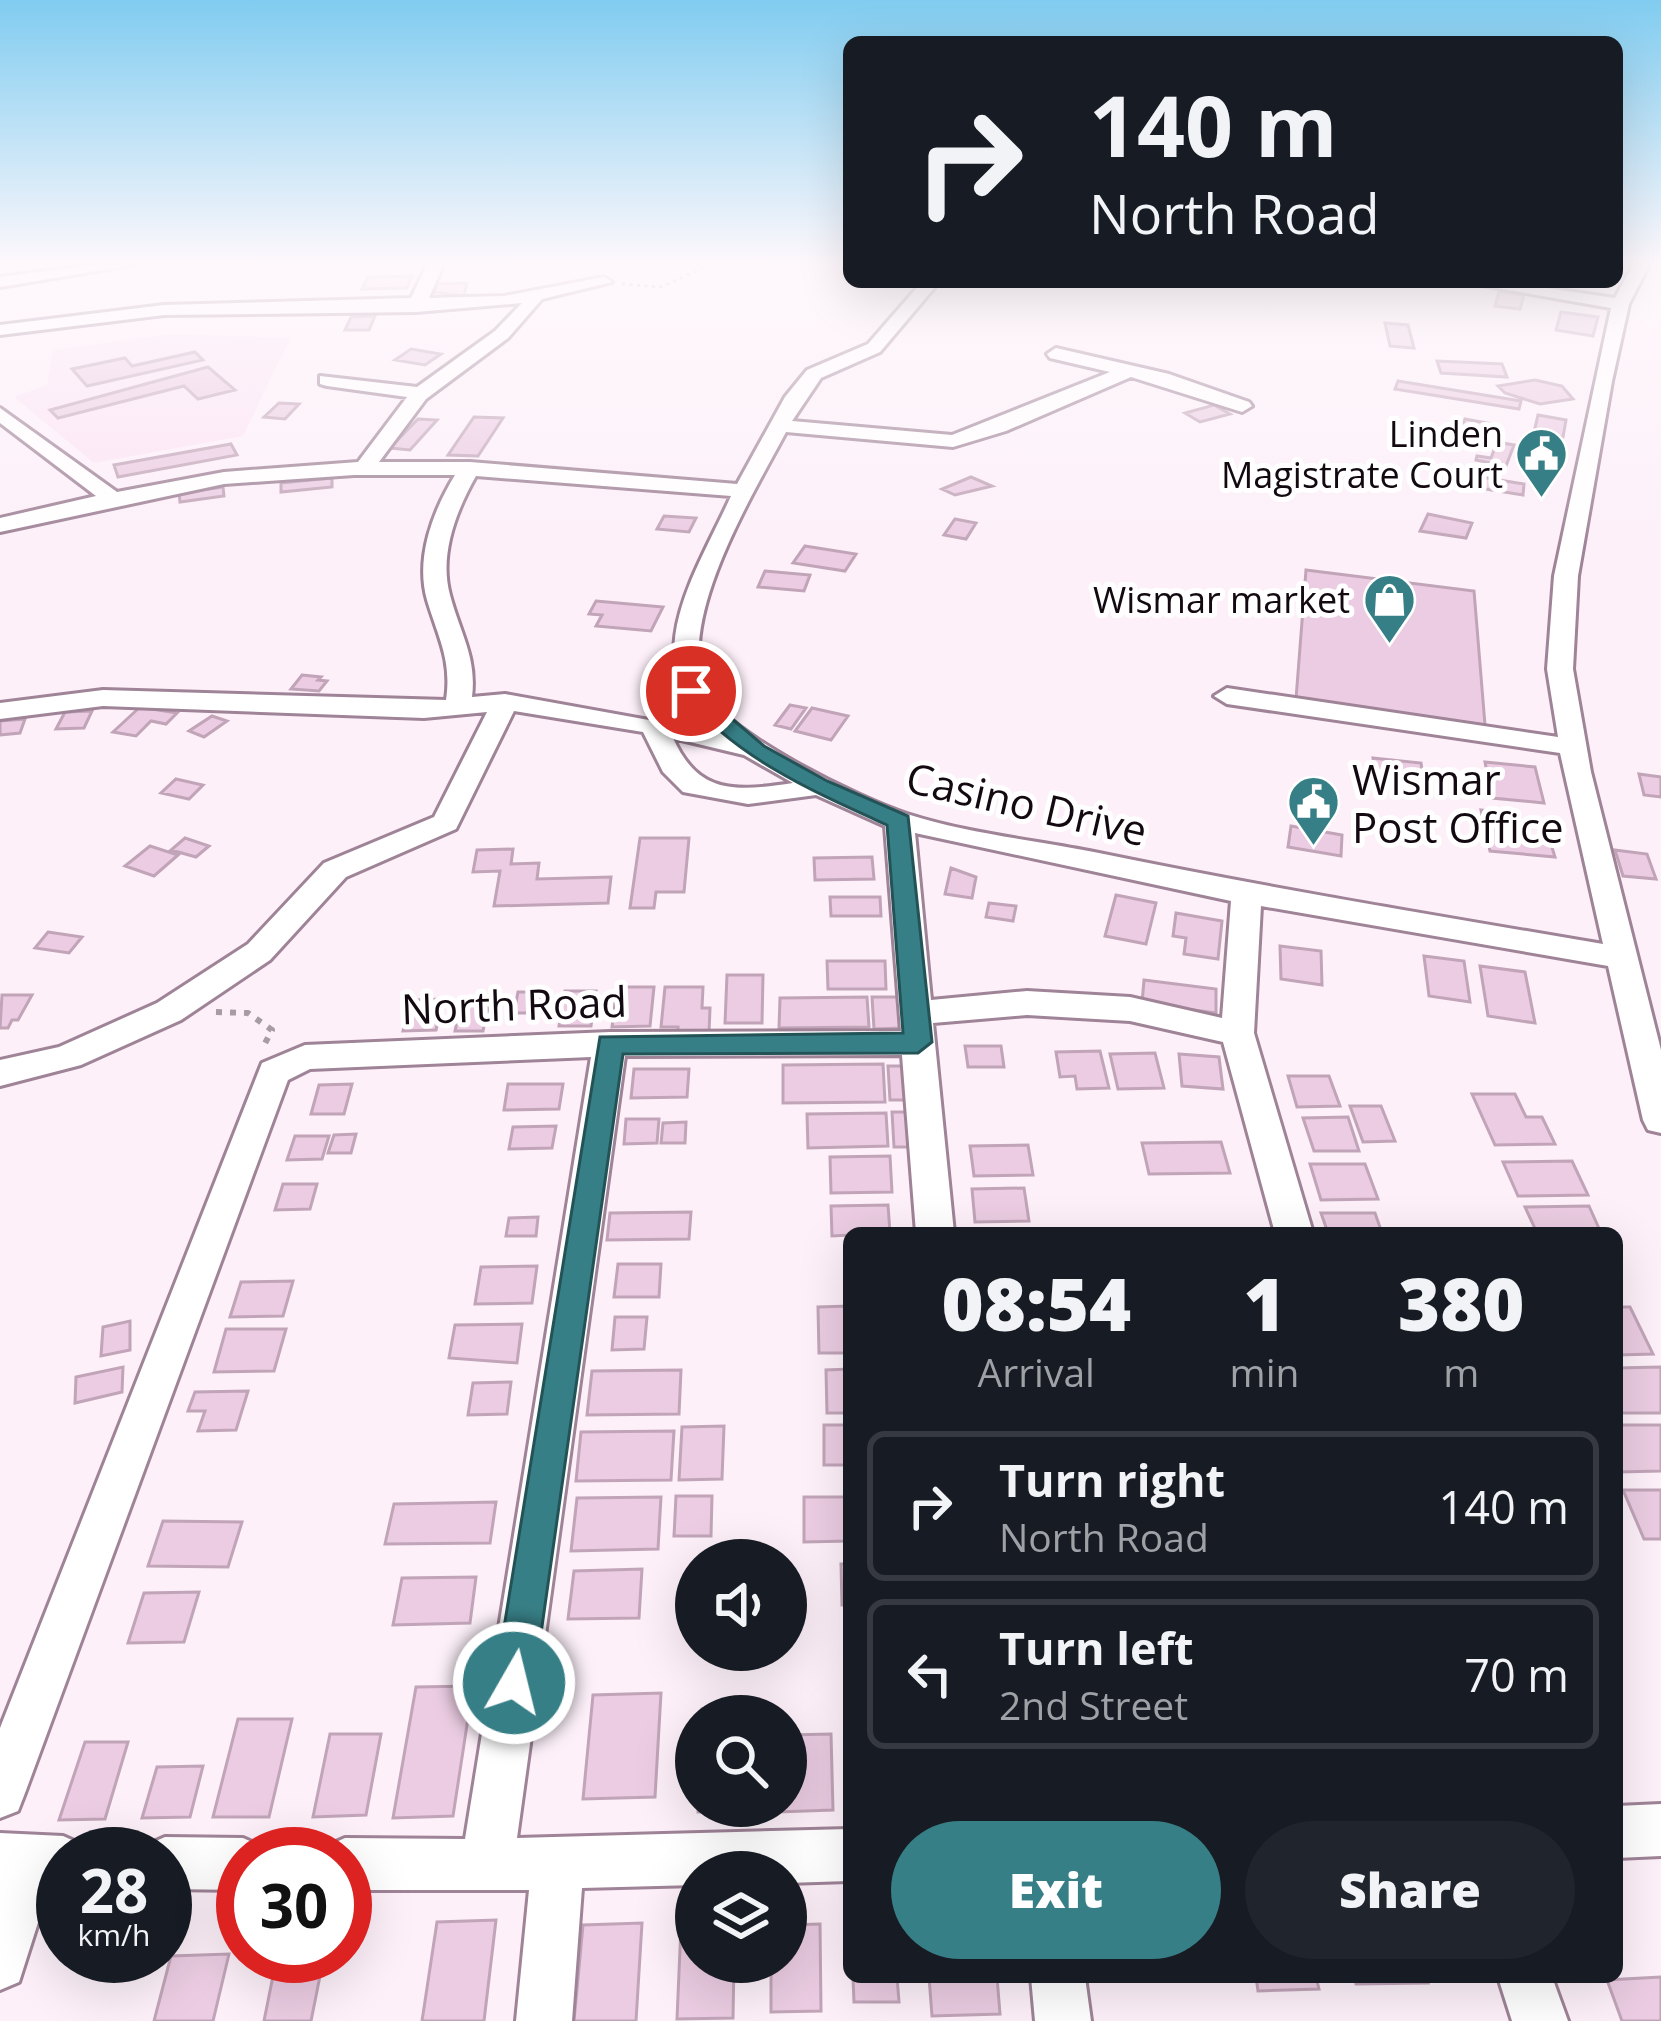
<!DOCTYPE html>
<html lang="en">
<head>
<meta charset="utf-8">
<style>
  body { margin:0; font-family:"Open Sans",sans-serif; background:#20242c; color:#f1f3f6; height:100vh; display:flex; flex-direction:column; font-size:45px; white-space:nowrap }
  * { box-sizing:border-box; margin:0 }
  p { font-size:39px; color:#9ea1a6 }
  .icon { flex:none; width:66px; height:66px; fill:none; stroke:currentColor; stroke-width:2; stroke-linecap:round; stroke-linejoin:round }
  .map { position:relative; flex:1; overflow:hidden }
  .side { position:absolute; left:843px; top:1227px; width:780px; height:756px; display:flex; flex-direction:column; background:#171b24; border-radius:18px; box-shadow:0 12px 48px #0002 }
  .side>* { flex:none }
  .top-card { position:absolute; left:843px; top:36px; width:780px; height:252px; border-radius:18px; box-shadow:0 12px 48px #0002; background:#171b24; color:#f1f3f6; overflow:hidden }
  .tools { position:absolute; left:675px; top:1539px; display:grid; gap:24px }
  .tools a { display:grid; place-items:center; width:132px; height:132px; border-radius:50%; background:#171b24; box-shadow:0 12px 48px #0002; font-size:60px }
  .speed { position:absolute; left:36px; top:1827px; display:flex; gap:24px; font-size:60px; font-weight:700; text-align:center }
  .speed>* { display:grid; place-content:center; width:156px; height:156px; border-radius:50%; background:#171b24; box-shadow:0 12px 48px #0002; line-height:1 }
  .speed small { font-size:30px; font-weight:400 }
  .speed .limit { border:18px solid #d22; background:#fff; color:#111 }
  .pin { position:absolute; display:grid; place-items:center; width:102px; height:102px; color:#fff; margin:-51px; border:6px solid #fff; border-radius:50%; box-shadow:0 3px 12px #0007 }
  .me { position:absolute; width:132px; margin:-66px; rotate:8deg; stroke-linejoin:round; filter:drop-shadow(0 0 9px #0008) }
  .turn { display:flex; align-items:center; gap:42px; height:252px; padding:0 48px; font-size:54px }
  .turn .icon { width:156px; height:156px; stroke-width:2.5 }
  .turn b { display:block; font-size:84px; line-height:102px }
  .eta { display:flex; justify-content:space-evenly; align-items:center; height:204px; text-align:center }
  .eta b { font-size:72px; font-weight:800; line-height:84px }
  .primary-button { display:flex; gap:24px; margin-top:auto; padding:24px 48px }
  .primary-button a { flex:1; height:138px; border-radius:72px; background:#377f86; color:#fff; font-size:48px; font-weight:800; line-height:138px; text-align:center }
  .primary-button a+a { background:#20242c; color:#f1f3f6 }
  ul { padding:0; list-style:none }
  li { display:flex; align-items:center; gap:36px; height:150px; margin:0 24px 18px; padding:0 24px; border:6px solid #363941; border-radius:18px }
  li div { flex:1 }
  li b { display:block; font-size:45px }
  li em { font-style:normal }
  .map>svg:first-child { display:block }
  .built { fill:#fbe4f4 }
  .building { fill:#ebcce2; stroke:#c1a4b8; stroke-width:3 }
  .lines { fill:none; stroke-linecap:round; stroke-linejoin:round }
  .minor-casing { stroke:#9f8397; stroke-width:6 }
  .path-far1 { stroke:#a79ca4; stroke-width:3; stroke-dasharray:3 4.5; stroke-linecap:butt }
  .path { stroke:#a79ca4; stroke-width:6; stroke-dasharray:6 8; stroke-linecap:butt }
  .minor { fill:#fff; fill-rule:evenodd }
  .route { fill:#377f86; stroke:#245357; stroke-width:3 }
  .labels { text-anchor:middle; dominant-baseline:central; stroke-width:10; stroke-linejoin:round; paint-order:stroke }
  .far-poi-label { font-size:36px; fill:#130a11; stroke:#fff; text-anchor:end }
  .poi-label { font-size:42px; fill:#130a11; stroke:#fff; text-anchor:start }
  .street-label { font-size:42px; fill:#130a11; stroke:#fff }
</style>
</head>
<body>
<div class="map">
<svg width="1661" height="2021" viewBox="0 0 1661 2021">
  <rect width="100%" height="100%" fill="#fdf0f9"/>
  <!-- built -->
  <path class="built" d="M173 334 290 338 243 436 94 463 14 397 47 385 53 350Z"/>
  <!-- building -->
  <path class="building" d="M412 276 407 288 362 289 368 277Z
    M467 283 464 296 434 292 437 284Z
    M1499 292 1524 295 1520 309 1495 306Z
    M1561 312 1598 317 1593 336 1556 330Z
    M375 316 369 330H345L351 317Z
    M1385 323 1408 325 1414 348 1390 346Z
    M411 349 441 354 425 365 395 360Z
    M195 352 203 360 87 386 72 369 125 358 132 366Z
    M1437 361 1502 364 1507 377 1441 373Z
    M208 367 235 390 198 399 184 386 58 418 50 410Z
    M1535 380 1562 386 1573 399 1540 404 1505 393 1498 386Z
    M1398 381 1521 401 1519 409 1395 389Z
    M279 403 299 404 285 419 264 417Z
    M1214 405 1230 414 1200 422 1185 413Z
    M1538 415 1566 420 1563 437 1534 432Z
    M474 417 503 418 478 456 448 455Z
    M418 419 437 420 410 450 390 448Z
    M1465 419 1497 425 1493 436 1460 430Z
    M1497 442 1514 445 1506 466 1476 460 1477 456 1491 458Z
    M231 444 237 455 118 477 114 465Z
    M971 477 992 486 955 495 942 489Z
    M1481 477 1524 484 1523 495 1479 488Z
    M332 478V487L281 492V483Z
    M223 487 224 496 180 502 179 493Z
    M1428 514 1472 523 1466 538 1420 531Z
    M664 516 696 518 689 532 657 529Z
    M955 519 976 523 966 539 944 535Z
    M805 546 856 554 845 571 793 563Z
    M1306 570 1474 591 1485 725 1296 699Z
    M765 571 810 575 804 591 758 587Z
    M596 601 663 607 651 631 596 626 602 615 589 614Z
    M302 675 321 677 318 680 327 681 319 691 291 689Z
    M790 705 806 708 791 729 775 725Z
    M140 707 177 713 166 724 151 721 136 736 113 732Z
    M812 708 848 716 831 740 795 731Z
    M92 711 84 728 56 729 65 712Z
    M212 716 227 721 204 737 189 731Z
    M25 719 20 733 0 735V721Z
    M1373 758 1421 763 1425 789 1376 784Z
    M1485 762 1535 767 1544 803 1492 798Z
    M1639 774 1661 777V797L1644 795Z
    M176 779 203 785 189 799 161 793Z
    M1481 810 1512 813 1523 838 1550 841 1555 857 1490 851Z
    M1291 826 1342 835 1341 856 1288 847Z
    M185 838 209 846 196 857 171 850Z
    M640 838H689L684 892H656L654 908H630Z
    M150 846 178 855 154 876 125 866Z
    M513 849 511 864 539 863 537 879 611 877 608 903 494 906 500 871 473 872 477 850Z
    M1615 850 1647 854 1656 879 1623 876Z
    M872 857 874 879 815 880 814 858Z
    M951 868 976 877 972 898 945 894Z
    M1116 895 1156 903 1146 944 1105 936Z
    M830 897H880L881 916H831Z
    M989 903 1016 906 1013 921 986 917Z
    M1176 913 1222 921 1218 959 1184 954 1186 938 1173 936Z
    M48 932 82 937 69 953 35 948Z
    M1280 946 1321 951 1322 985 1281 979Z
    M1424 956 1464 961 1470 1002 1429 996Z
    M827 961H885L886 989H828Z
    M1480 966 1525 972 1535 1023 1488 1016Z
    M727 975H763L762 1023H725Z
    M1144 980 1216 989V1013L1142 1003Z
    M617 987H654L650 1026 612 1027Z
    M665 987H703L702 1008H710L709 1033H678V1027H661Z
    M565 991H596L591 1026H559Z
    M518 992H545L541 1013H514Z
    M2 995H32L18 1020H12L8 1028H0Z
    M867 997 869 1027 779 1028 780 998Z
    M872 997H900L902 1028 874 1029Z
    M443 999 436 1030 403 1031 412 1000Z
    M489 1003 483 1031H455L461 1004Z
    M965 1046H1001L1004 1067H968Z
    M1100 1051 1109 1088 1077 1089 1075 1076 1060 1077 1056 1052Z
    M1155 1053 1164 1088 1118 1089 1110 1054Z
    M1179 1054 1219 1057 1223 1089 1182 1086Z
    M883 1064 885 1102 783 1103V1065Z
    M888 1066H907L910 1100H890Z
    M634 1069H689L687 1097 631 1098Z
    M1288 1076H1329L1340 1106 1297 1107Z
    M352 1084 344 1114H311L319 1085Z
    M508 1084H563L559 1109 504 1110Z
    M1472 1094H1515L1526 1117H1542L1555 1144 1495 1145Z
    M1350 1106H1381L1395 1141 1363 1142Z
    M892 1112H909L912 1147H894Z
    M886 1113 888 1146 808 1148 807 1114Z
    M1348 1117 1359 1151H1314L1303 1118Z
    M626 1119H659L657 1143 624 1144Z
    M686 1122 685 1143H661L663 1123Z
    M556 1126 552 1148 509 1149 513 1127Z
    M356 1134 351 1153H328L334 1135Z
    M295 1136H329L322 1159 287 1160Z
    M1221 1142 1230 1173 1149 1174 1142 1143Z
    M1028 1145 1033 1175 974 1176 970 1146Z
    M890 1156 892 1192 831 1193 830 1157Z
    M1572 1161 1588 1195 1518 1196 1503 1162Z
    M1310 1164H1365L1378 1199 1321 1200Z
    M283 1184H317L310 1209 275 1210Z
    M1024 1188 1029 1221 975 1222 972 1189Z
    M888 1205 890 1233 832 1236 831 1206Z
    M1589 1206 1601 1233H1537L1525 1207Z
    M691 1212 689 1239 607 1240 610 1213Z
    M1321 1213H1375L1382 1233H1328Z
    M538 1217 536 1236H506L509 1218Z
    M618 1264H661L659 1297H614Z
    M537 1266 532 1303 475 1304 481 1267Z
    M293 1281 283 1316 230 1317 241 1282Z
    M849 1306V1353H819L818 1307Z
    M1617 1307H1630L1653 1354 1617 1355Z
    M615 1317H647L644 1349 612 1350Z
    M130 1321V1350L101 1356 103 1327Z
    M522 1324 517 1363 449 1358 455 1325Z
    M226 1329H286L274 1371 214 1372Z
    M123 1367 122 1392 75 1403 76 1377Z
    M1661 1367V1413H1618L1617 1368Z
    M849 1369V1413H827L826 1370Z
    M681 1370 679 1414 587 1415 592 1371Z
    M511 1382 507 1414 468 1415 473 1383Z
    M248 1391 236 1430 198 1431 205 1411H188L195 1392Z
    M824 1425H849V1465H824Z
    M1617 1425H1661V1471L1619 1472Z
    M724 1426 722 1479 679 1480 682 1427Z
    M674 1431 671 1480 576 1481 581 1432Z
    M1623 1490H1661V1539H1644Z
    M676 1496H712L711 1536H674Z
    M661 1497 658 1549 571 1551 577 1498Z
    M804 1497H849V1541L804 1542Z
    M496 1502 490 1543 385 1544 394 1504Z
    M163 1521 242 1522 228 1567 148 1566Z
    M841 1564H849V1605H842Z
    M642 1569 639 1618 568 1619 574 1571Z
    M476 1577 470 1623 393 1625 402 1578Z
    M199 1592 184 1642 128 1643 144 1593Z
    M473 1686 453 1816 393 1818 416 1687Z
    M661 1693 655 1797 583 1799 593 1695Z
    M756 1708V1716H702V1709Z
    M238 1719H292L269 1817H213Z
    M330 1734H381L366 1815 313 1817Z
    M831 1734 833 1810 778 1812V1806H786V1735Z
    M85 1742H128L105 1819 59 1820Z
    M203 1766 190 1817 142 1818 157 1767Z
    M698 1806H761V1812H698Z
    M496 1920 484 2021H422L437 1922Z
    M642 1923 636 2021H574L583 1925Z
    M820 1924 821 2011 771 2012V1962H786V1925Z
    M681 1926H696V1962H734L733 2018 677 2019Z
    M229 1954 213 2021H154L171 1956Z
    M277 1956H324L311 2021H264Z
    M853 1977H897L899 2002H854Z
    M929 1977H997L1000 2014 932 2016Z
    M1256 1977H1316L1319 1989 1258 1991Z
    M1355 1977H1426L1428 1983 1356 1984Z
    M1661 1977V2021H1622L1607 1980Z"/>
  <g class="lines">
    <defs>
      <path id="minor" d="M91 265H133L0 287V277Z
        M427 265H443L429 298 504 296 604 277 612 282 542 299 508 338 426 399 379 462H470L737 484 785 397 807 370 868 344 922 282H939L880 352 821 378 792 421 952 435 1110 372 1050 358 1047 354 1056 348 1169 374 1249 402 1252 406 1242 412 1131 377 1006 431 953 447 786 432C752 496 680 613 703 685 718 731 861 799 907 814 966 833 1032 840 1094 852 1263 887 1432 915 1603 944L1560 753 1227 704 1214 696 1227 688 1558 737 1547 669 1554 576 1611 308 1463 282H1505L1615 298 1633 265H1649L1629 304 1612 381 1578 576 1573 669 1591 772 1661 1050V1133L1648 1130 1643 1120 1608 966 1261 906 1254 1033 1313 1233H1275L1223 1042 1130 1021 1027 1015 933 1023 954 1233H916L902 1055 625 1056 517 1838 849 1829V1881L786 1883V1872H696V1885L582 1888 572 2021H516L529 1890H345V1854H323L327 1846 345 1838 465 1839 591 1057 310 1069 288 1080 25 1793 18 1811 0 1818V1728L262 1063 305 1045 610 1032 901 1031 885 826 816 795 748 804 683 792 663 772 643 732 514 711 456 829 346 877 270 960 181 1020 81 1065 0 1086V1060L59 1047 157 1003 248 944 324 863 434 817 487 712 424 718 103 706 0 719V703L103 690 446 700C452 660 438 637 427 600 415 558 433 511 455 475H354L224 484 0 532V518L96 496 0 423V408L117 492 224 472 358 462 407 397 327 386 320 384V376L417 387 495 331 522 303 416 312 164 315 0 335V325L164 305 411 298ZM476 476 731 496C696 574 632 663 715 732L505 694 472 697C477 657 460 633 450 595 439 555 456 511 476 476ZM673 738 744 755 793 783C737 791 699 796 673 738ZM915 833 1231 901 1222 1018 1130 997 1027 991 931 1000Z
        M1661 1804V1856L1617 1858V1806Z
        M0 1833 63 1836 81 1844 86 1854H63V1888H49L19 1982 0 1990Z
        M165 1837 243 1838 261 1846 265 1854H243V1890L165 1889V1854H143L147 1845Z
        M1031 1977H1085L1091 2021H1035Z
        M1498 1977H1552L1568 2021H1512Z"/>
    </defs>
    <!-- minor casing -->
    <use href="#minor" class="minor-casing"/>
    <!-- path-far1 -->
    <path class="path-far1" d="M622 284 661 287 709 265"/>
    <!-- path -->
    <path class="path" d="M216 1012 248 1013 272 1030 262 1049"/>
    <!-- minor -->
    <use href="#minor" class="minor"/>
  </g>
  <!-- sky -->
  <linearGradient id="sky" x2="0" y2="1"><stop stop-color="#80ccf0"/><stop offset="0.48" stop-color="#fef8fc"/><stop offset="1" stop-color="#fef8fc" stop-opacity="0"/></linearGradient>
  <rect width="1661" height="548" fill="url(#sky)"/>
  <!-- route -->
  <path class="route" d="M691 684 764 746 827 781 908 816 932 1042 918 1053 623 1054 534 1683 529 1697 514 1703 500 1697 495 1683 600 1037 903 1033 887 825C812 791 738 759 684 695V686Z"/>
  <!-- icons -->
  <defs>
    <symbol id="civic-pin" viewBox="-11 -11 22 30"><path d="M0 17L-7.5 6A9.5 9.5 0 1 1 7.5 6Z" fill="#377f86" stroke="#fff"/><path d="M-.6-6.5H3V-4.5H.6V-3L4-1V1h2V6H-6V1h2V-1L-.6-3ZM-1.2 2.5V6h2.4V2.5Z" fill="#fff"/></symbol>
    <symbol id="shop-pin" viewBox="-11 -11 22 30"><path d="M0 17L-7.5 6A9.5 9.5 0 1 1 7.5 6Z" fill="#377f86" stroke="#fff"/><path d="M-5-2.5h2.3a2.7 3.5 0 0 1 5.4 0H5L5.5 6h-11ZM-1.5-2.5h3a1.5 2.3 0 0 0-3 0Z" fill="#fff"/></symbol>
  </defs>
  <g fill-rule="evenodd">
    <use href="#civic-pin" x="1512" y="424" width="59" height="81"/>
    <use href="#shop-pin" x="1360" y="570" width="59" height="81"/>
    <use href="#civic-pin" x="1284" y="772" width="59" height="81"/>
  </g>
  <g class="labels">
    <!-- far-poi labels -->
    <g class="far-poi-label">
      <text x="1503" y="433">Linden<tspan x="1503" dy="41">Magistrate Court</tspan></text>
      <text x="1350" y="599">Wismar market</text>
    </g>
    <!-- poi labels -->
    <g class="poi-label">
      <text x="1352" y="778">Wismar<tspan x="1352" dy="48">Post Office</tspan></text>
    </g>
    <!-- street labels -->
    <g class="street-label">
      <text transform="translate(1027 803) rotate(13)">Casino Drive</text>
      <text transform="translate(514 1004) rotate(-2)">North Road</text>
    </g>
  </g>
</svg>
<div class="tools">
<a><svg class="icon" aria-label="sound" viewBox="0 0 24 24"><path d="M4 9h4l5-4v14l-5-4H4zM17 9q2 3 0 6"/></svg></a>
<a><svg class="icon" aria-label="search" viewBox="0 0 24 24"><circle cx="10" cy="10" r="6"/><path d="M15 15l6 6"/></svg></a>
<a><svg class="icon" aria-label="layers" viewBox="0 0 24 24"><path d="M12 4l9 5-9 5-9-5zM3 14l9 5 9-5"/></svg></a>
</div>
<div class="speed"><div>28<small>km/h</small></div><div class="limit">30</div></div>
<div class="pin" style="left:691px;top:691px;background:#d93025"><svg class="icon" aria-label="arrive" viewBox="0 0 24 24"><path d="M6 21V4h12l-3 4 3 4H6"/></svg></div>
<svg class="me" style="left:514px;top:1683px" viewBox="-20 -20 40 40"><circle r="17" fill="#377f86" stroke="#fff" stroke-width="3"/><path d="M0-11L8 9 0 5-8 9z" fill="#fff"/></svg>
<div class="top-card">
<div class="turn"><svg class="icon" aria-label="right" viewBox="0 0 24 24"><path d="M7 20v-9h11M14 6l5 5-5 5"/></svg><div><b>140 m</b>North Road</div></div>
</div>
<section class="side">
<div class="eta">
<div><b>08:54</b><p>Arrival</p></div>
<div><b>1</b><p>min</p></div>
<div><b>380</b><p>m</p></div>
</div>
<ul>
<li><svg class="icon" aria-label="right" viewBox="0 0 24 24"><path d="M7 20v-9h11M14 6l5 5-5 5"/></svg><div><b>Turn right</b><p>North Road</p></div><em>140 m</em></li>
<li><svg class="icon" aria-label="left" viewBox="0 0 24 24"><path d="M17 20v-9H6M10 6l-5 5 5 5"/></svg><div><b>Turn left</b><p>2nd Street</p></div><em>70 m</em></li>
</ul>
<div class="primary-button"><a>Exit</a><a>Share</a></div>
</section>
</div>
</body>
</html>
